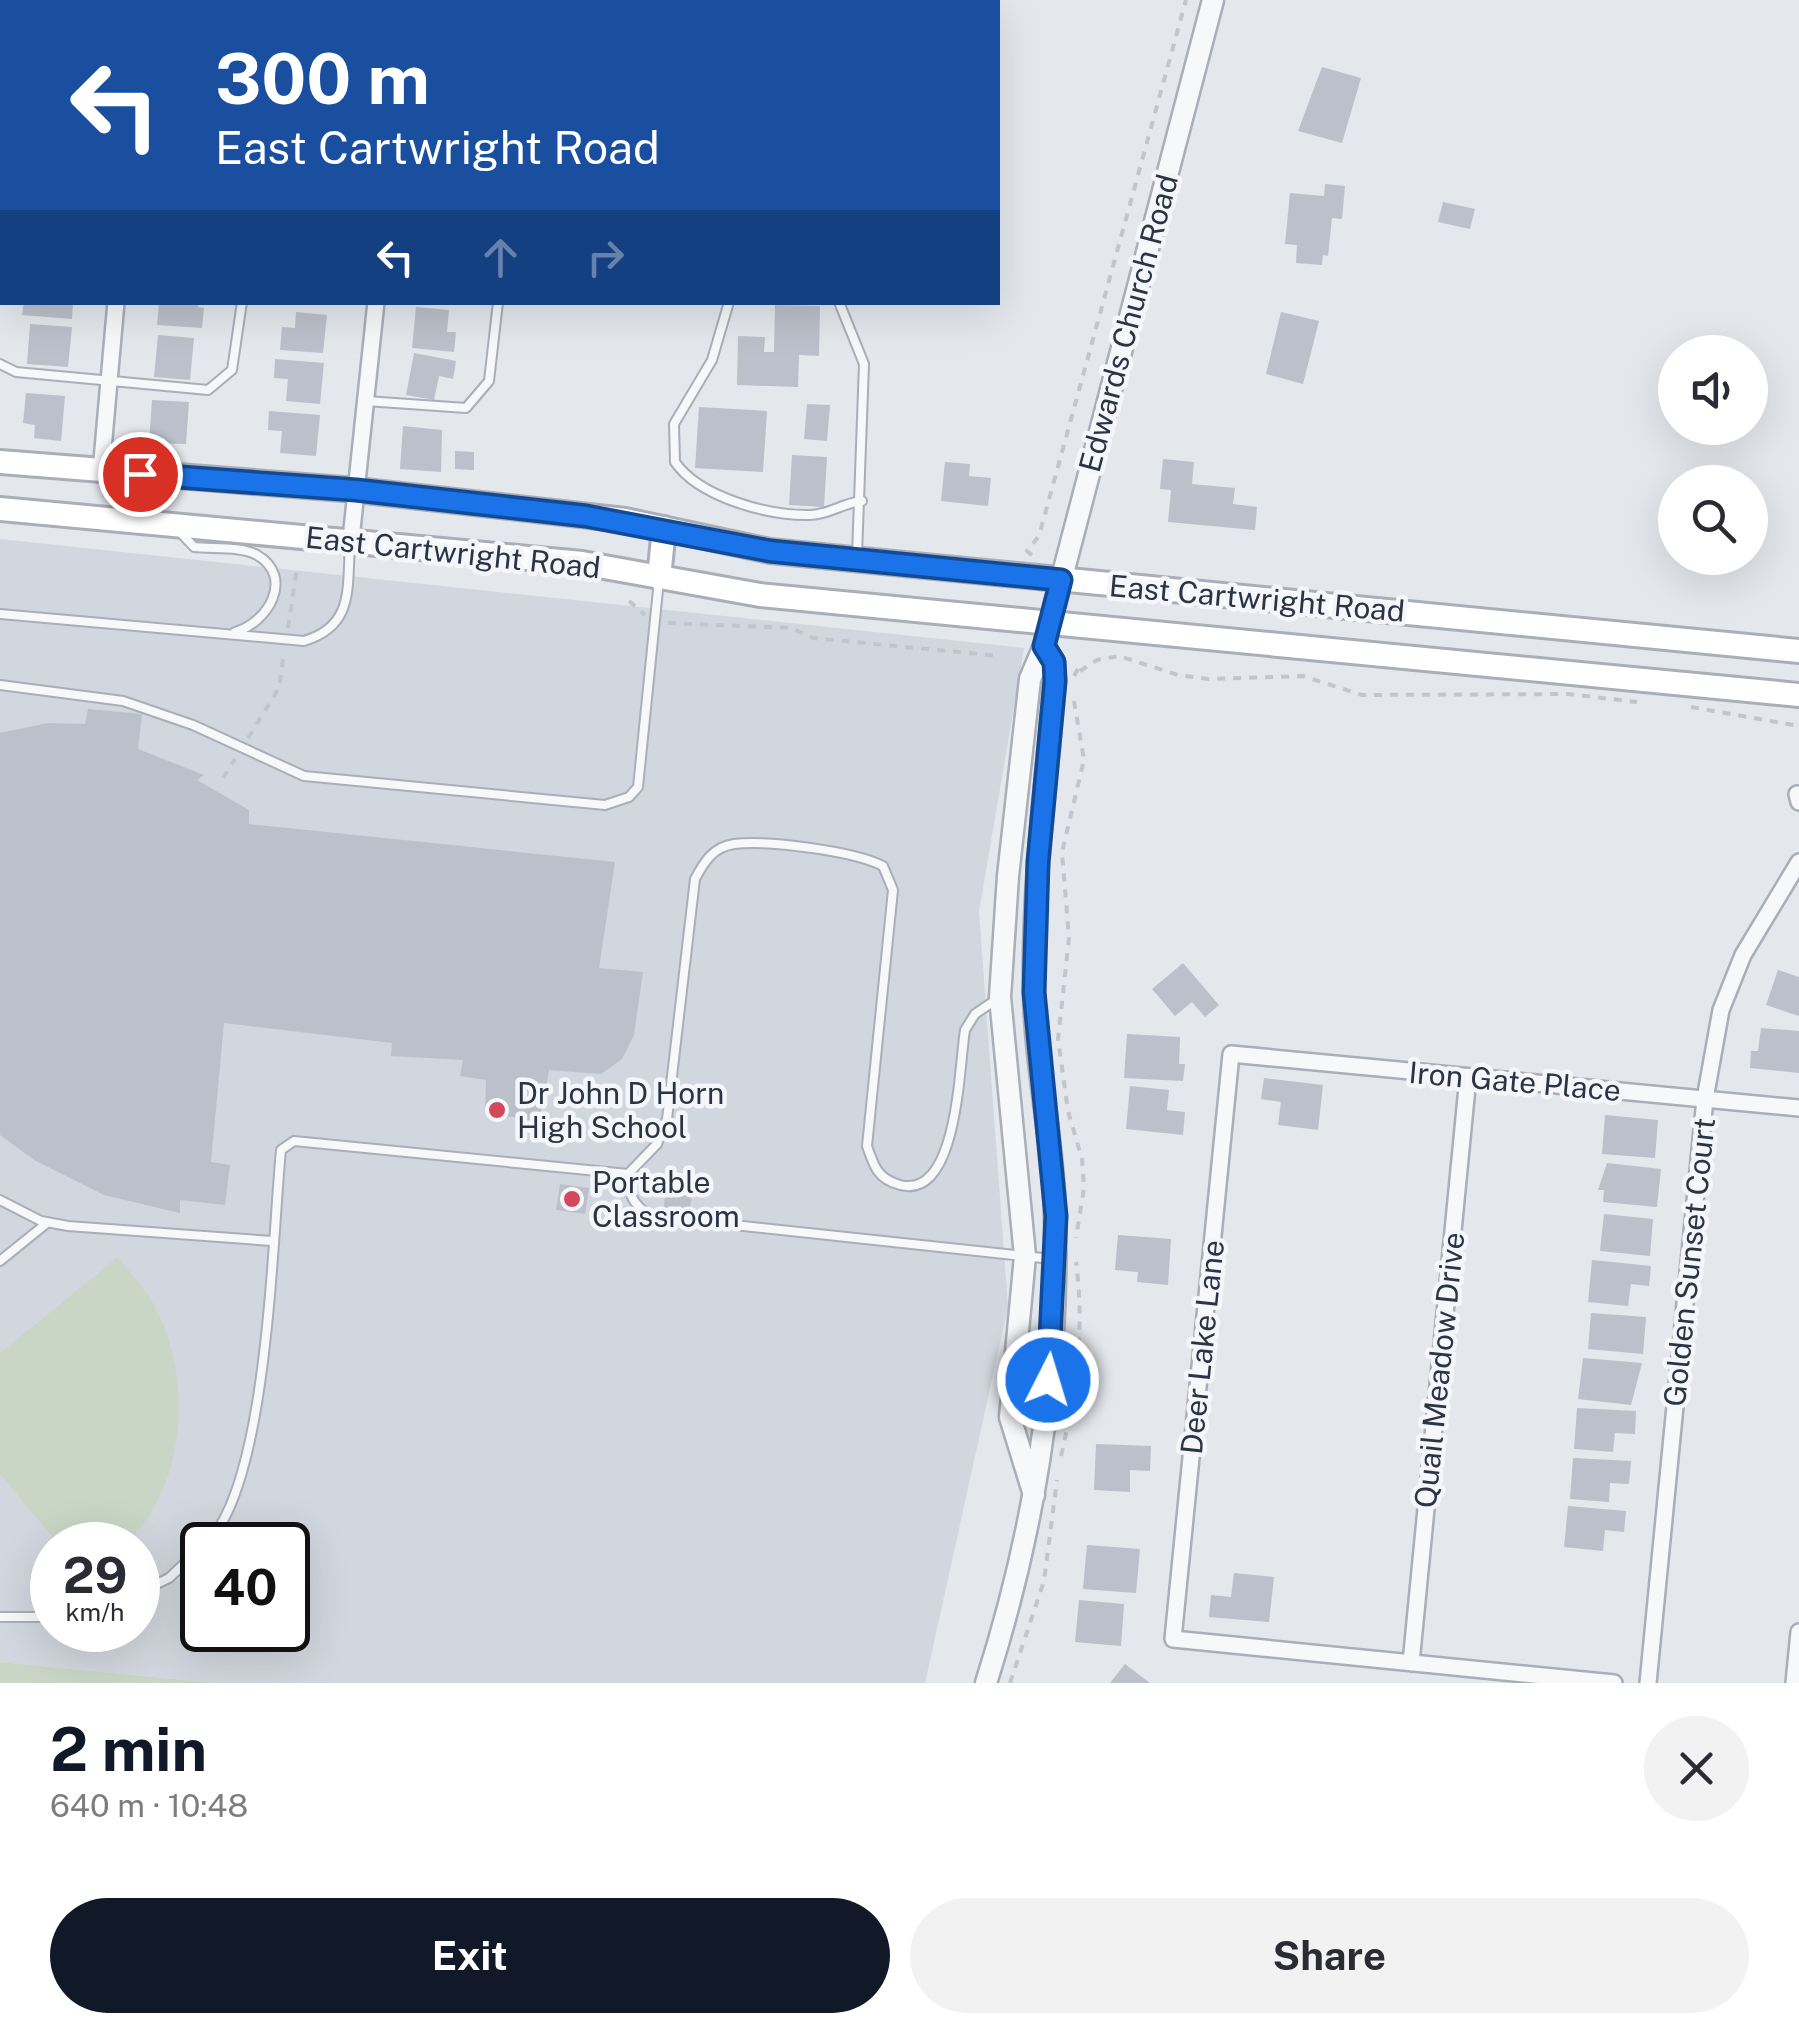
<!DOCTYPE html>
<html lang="en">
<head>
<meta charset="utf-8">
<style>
  body { margin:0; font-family:"Public Sans",sans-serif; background:#f2f2f3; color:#2b2b33; height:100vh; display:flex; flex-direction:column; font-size:38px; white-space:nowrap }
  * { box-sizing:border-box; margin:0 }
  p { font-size:32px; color:#7c7c81 }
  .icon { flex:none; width:55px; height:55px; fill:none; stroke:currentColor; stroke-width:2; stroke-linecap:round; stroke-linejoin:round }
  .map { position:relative; height:1683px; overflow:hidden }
  .details { display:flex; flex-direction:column; background:#fff; flex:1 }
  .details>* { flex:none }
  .hud { position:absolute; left:0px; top:0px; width:1000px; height:305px; box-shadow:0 10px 40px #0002; background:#1a4fa0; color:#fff; overflow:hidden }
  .buttons { position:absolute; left:1658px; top:335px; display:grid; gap:20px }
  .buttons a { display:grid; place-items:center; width:110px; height:110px; border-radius:50%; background:#fff; box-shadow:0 10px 40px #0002; font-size:50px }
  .speed { position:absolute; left:30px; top:1522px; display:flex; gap:20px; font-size:50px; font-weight:700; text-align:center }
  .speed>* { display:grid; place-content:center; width:130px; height:130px; border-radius:50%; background:#fff; box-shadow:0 10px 40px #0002; line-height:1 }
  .speed small { font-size:25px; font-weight:400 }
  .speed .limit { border:5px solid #111; border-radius:15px; background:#fff; color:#111 }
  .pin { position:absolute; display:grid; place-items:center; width:85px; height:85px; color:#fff; margin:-42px; border:5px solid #fff; border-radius:50%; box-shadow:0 2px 10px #0007 }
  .me { position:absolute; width:110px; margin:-55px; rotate:5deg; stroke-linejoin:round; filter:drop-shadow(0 0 8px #0008) }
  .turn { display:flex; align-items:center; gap:35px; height:210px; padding:0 50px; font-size:45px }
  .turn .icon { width:130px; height:130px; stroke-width:2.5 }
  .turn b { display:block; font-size:70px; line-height:85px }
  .lanes { display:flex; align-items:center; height:95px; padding:0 50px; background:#0003; justify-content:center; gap:50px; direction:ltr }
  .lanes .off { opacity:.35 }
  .round { display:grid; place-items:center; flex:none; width:105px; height:105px; border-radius:52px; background:#f2f2f3 }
  .summary { display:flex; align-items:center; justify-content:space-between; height:170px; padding:0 50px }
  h1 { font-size:60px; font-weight:700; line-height:75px; color:#111827 }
  .cta { display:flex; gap:20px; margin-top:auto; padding:20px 50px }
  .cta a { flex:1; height:115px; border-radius:60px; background:#111827; color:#fff; font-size:40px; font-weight:700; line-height:115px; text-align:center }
  .cta a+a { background:#f2f2f3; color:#2b2b33 }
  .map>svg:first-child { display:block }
  .built { fill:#d2d6de; fill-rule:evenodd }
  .green { fill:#c9d6c5 }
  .building { fill:#bbc0ca }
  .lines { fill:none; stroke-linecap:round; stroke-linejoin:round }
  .service-casing { stroke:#a9aeb7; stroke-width:12 }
  .minor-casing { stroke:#a9aeb7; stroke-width:20 }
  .tertiary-casing { stroke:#a9aeb7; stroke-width:25 }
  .secondary-casing { stroke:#a9aeb7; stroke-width:28 }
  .path { stroke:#c2c5cb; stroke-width:4; stroke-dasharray:8 8; stroke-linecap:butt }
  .service { stroke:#f7f8fa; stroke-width:8 }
  .minor { stroke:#f7f8fa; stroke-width:15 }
  .tertiary { stroke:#f7f8fa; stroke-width:20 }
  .secondary { stroke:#fff; stroke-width:22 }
  .route-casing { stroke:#114b97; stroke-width:25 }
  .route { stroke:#1a73e8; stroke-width:18 }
  .poi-dot { fill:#d1495b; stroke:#f4f6f9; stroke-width:4 }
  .labels { text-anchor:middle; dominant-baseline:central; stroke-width:9; stroke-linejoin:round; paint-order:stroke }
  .street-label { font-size:30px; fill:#2b3445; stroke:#f4f6f9 }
  .poi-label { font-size:30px; fill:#2b3445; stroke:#f4f6f9; text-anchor:start }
</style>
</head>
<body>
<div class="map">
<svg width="1799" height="1683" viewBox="0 0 1799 1683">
  <rect width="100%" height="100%" fill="#e4e7ec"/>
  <!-- built -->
  <path class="built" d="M0 539 1024 648 979 912 1008 1307 925 1683H215L0 1662ZM52 1545H138V1630H52ZM202 1545H288V1630H202Z"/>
  <!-- green -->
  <path class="green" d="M118 1257C130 1273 146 1289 155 1307 193 1378 187 1489 124 1545H59L0 1474V1353Z
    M0 1662 215 1683H0Z"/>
  <!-- building -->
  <path class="building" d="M1322 67 1361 78 1342 143 1298 131Z
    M1325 184 1345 186 1342 219 1332 218 1328 256 1323 255 1322 265 1296 263 1297 245 1285 244 1290 193 1324 196Z
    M1443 202 1475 209 1470 229 1438 222Z
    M24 302H73L72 319 22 315Z
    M159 302H199L198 307 204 308 202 328 157 325Z
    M775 305 820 306 819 356 799 355 798 387 737 385 738 336 765 337 764 352H774Z
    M416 307 449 310 447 332H456L454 352 412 348Z
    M296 312 327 315 323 353 280 350 282 327 295 328Z
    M1281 312 1319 321 1303 384 1266 374Z
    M30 324 72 327 68 367 27 364Z
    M158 335 194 338 190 380 154 377Z
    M414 353 456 361 453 379 439 376 434 400 406 395Z
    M275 359 324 363 320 404 286 401 288 379 274 378Z
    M26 393 65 396 61 441 34 438 35 425 23 423Z
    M152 400 189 402 186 444 149 443Z
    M807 404 830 405 827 441 804 439Z
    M699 407 767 411 763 472 695 468Z
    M269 411 320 415 316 456 280 453 282 431 268 430Z
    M403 426 442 430 441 472 400 469Z
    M455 451 474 452V470L455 469Z
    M792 455 827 457 824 507 789 505Z
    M1163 459 1194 462 1192 484 1235 488 1233 504 1257 507 1255 530 1168 522 1171 490 1160 489Z
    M945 462 970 464 969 476 991 478 988 506 941 501Z
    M88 709 142 714 138 749 204 775 197 780 249 810V824L615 862 599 968 643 972 634 1035 622 1059 601 1074 549 1070 539 1122 485 1112 486 1080 460 1076 463 1060 391 1056 392 1043 224 1023 211 1162 230 1165 225 1205 180 1200V1213L104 1195 34 1160 0 1135V733L48 723 85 724Z
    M1183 963 1219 1005 1205 1017 1192 1002 1175 1016 1152 989Z
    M1778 970 1799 977V1016L1766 1005Z
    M1761 1028 1799 1031V1073L1750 1068 1751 1051H1758Z
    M1127 1034 1180 1037 1179 1064H1185L1183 1081 1124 1078Z
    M1264 1078 1323 1085 1318 1130 1278 1125 1281 1102 1261 1099Z
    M1130 1086 1169 1090 1167 1110 1185 1112 1183 1135 1126 1129Z
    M1605 1115 1658 1120 1655 1158 1602 1154Z
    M1607 1163 1661 1169 1657 1207 1603 1202 1604 1190H1598Z
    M560 1184 589 1188 585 1214 556 1210Z
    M666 1191 692 1195 688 1222 662 1219Z
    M1604 1214 1653 1219 1650 1256 1600 1251Z
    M1118 1235 1171 1239 1168 1285 1137 1282 1138 1272 1115 1270Z
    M1592 1260 1651 1266 1649 1286 1631 1284 1628 1306 1588 1302Z
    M1591 1313 1646 1317 1643 1354 1588 1349Z
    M1583 1358 1642 1363 1631 1405 1578 1399Z
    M1577 1408 1636 1411 1635 1434 1615 1433 1613 1452 1574 1449Z
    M1096 1444 1151 1446 1150 1471 1130 1470V1492L1094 1490Z
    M1573 1458 1631 1461 1629 1484 1610 1483 1609 1502 1570 1499Z
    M1568 1506 1626 1511 1624 1532 1605 1530 1603 1551 1564 1547Z
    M1087 1545 1140 1549 1136 1593 1083 1589Z
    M1234 1573 1274 1577 1269 1622 1209 1617 1211 1595 1231 1597Z
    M1079 1600 1124 1604 1121 1646 1075 1642Z
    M1125 1664 1150 1683H1110Z"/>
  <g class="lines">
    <defs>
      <path id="service" d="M10 2 11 0
        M268 2V0
        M531 2V0
        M0 115 2 88
        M729 302 712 360 674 424 675 462C699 497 768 516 810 515 828 515 843 503 862 501
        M839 302 864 364 857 555
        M0 364 16 372 208 390 232 370 242 302
        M366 401 466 408 489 381 498 302
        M179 531 194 547C213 549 241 546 257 555 295 577 268 623 235 632
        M0 614 304 641C354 626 347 589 350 544
        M0 685 123 701 193 725 304 776 605 805 629 797 638 787 659 580
        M628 1174C628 1195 633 1204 650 1216L1052 1259
        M0 1200 41 1221 68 1226 272 1241
        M0 1261 47 1223
        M205 1545C268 1488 272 1239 281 1150L294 1141 628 1174 657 1144 667 1119 695 879C704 862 713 847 734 844 768 840 854 851 883 866L893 890 867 1146C874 1167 878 1179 900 1185 958 1200 959 1066 965 1030L975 1014 997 999
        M138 1593 169 1578 202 1547
        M0 1617H52"/>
      <path id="minor" d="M144 2V0
        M409 2V0
        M101 472 116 302
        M351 539 376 302
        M1797 794 1799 802
        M1411 1663 1468 1077
        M1614 1683 1173 1639 1231 1054 1799 1108
        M1648 1683 1705 1099 1721 1010 1743 955 1799 862
        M1794 1683 1799 1632"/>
      <path id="tertiary" d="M1034 1495 1010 1417 1025 1256 1000 997 1008 876 1030 679 1044 646 1213 0
        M986 1683C1034 1533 1059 1377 1055 1219 1054 1143 1035 1068 1034 992 1032 888 1046 784 1055 681L1054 662 1044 646"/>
      <path id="secondary" d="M0 462 356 490 625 520 770 551 1799 651
        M0 509 582 563 760 595 1799 695
        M659 578 664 528"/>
    </defs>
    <!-- service casing -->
    <use href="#service" class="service-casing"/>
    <!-- minor casing -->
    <use href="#minor" class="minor-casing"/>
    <!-- tertiary casing -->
    <use href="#tertiary" class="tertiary-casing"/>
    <!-- secondary casing -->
    <use href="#secondary" class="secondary-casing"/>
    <!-- path -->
    <path class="path" d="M1032 555 1027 551 1039 536 1186 0
      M629 601 645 615
      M668 623 791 628 813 638 999 656
      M288 628 297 568
      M1080 671 1097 660 1119 656 1178 675 1208 679 1303 676 1362 695 1568 694 1637 702
      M1074 676 1081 664
      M1074 701 1084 760 1062 852 1069 938 1058 1039 1068 1111 1082 1159 1084 1188 1076 1238
      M1691 707 1799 726
      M248 738 279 688 284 652
      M223 778 235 759
      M1061 1456C1076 1391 1085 1329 1076 1262
      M1010 1683 1044 1581 1057 1480"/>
    <!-- service -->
    <use href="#service" class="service"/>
    <!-- minor -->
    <use href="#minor" class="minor"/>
    <!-- tertiary -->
    <use href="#tertiary" class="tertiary"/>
    <!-- secondary -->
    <use href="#secondary" class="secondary"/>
  </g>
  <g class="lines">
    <defs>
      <path id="route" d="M140 474 356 490 586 516 770 551 1061 580 1044 646 1054 662 1055 681 1038 862 1034 992 1056 1216 1048 1380"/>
    </defs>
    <!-- route casing -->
    <use href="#route" class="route-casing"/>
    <!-- route -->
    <use href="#route" class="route"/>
  </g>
  <!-- markers -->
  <g class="poi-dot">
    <circle cx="497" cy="1110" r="10"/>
    <circle cx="572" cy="1199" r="10"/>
  </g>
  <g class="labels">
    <!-- street labels -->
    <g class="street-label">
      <text transform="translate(1128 323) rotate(-75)">Edwards Church Road</text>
      <text transform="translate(453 552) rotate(6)">East Cartwright Road</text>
      <text transform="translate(1257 598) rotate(5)">East Cartwright Road</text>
      <text transform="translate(1515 1081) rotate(5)">Iron Gate Place</text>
      <text transform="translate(1689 1262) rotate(-84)">Golden Sunset Court</text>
      <text transform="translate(1202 1347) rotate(-84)">Deer Lake Lane</text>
      <text transform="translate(1439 1370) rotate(-84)">Quail Meadow Drive</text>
    </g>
    <!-- poi labels -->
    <g class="poi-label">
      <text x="517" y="1093">Dr John D Horn<tspan x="517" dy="34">High School</tspan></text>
      <text x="592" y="1182">Portable<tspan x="592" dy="34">Classroom</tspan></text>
    </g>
  </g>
</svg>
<div class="buttons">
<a><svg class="icon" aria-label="sound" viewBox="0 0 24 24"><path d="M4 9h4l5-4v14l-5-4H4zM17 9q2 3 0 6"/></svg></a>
<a><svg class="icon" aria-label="search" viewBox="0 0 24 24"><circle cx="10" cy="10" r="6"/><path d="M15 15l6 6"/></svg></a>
</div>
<div class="speed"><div>29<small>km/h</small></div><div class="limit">40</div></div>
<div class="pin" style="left:140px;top:474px;background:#d93025"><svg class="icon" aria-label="arrive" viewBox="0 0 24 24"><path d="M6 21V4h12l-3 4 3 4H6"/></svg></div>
<svg class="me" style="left:1048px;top:1380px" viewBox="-20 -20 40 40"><circle r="17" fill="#1a73e8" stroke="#fff" stroke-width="3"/><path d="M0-11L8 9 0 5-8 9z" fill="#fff"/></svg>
<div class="hud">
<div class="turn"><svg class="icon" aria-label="left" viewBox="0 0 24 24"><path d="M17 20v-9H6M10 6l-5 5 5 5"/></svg><div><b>300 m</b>East Cartwright Road</div></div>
<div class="lanes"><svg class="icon" aria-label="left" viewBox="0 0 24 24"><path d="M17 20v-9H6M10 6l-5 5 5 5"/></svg><svg class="icon off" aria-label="ahead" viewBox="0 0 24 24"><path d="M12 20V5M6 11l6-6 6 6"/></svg><svg class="icon off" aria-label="right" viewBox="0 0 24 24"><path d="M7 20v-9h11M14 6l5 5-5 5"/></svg></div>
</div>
</div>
<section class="details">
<div class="summary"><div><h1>2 min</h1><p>640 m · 10:48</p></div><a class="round"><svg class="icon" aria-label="close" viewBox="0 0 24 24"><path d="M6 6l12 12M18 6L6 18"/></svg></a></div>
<div class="cta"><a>Exit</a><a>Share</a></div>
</section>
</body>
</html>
